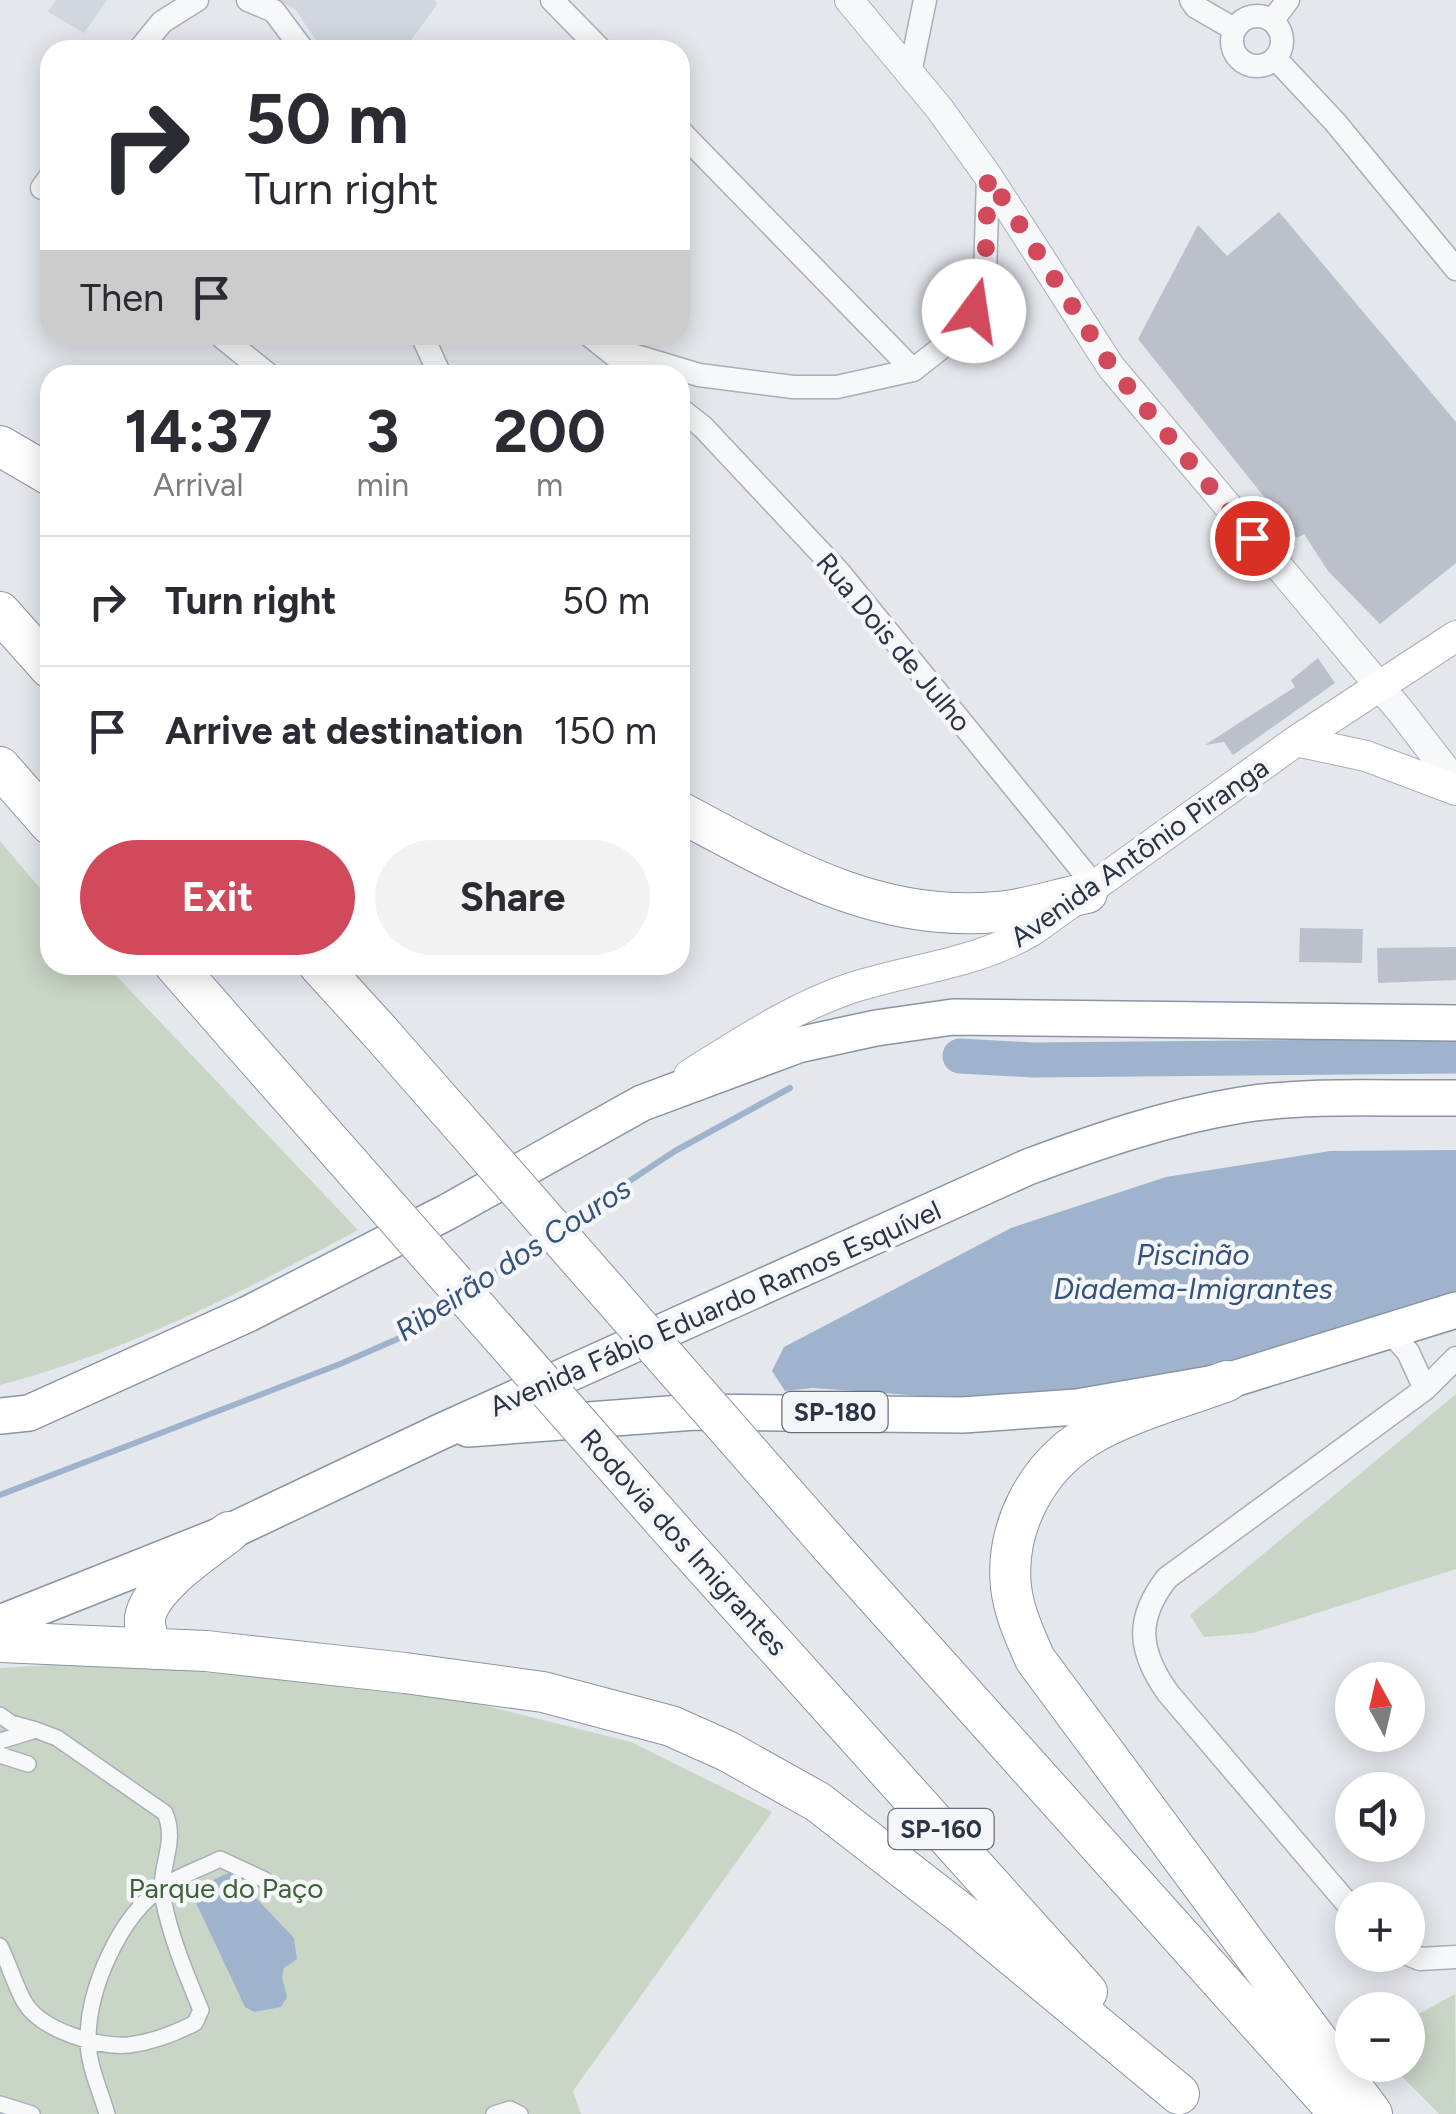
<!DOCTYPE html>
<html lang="en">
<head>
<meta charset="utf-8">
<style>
  body { margin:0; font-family:Figtree,sans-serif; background:#f2f2f3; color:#2b2b33; height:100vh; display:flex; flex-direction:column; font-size:38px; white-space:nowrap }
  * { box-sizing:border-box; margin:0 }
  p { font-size:32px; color:#7c7c81 }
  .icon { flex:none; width:55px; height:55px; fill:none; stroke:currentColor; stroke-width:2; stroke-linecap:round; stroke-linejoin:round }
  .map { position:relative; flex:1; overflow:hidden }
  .panel { position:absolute; left:40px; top:365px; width:650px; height:610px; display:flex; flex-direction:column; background:#fff; border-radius:30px; box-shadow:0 5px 25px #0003 }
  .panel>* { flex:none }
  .guide { position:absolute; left:40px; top:40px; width:650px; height:305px; border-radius:30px; box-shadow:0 5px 25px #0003; background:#fff; color:#2b2b33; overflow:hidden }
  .needle { width:65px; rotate:352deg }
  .controls { position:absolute; left:1335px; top:1662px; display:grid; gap:20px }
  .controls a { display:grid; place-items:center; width:90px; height:90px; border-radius:50%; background:#fff; box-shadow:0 5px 25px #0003; font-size:50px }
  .pin { position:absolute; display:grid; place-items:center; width:85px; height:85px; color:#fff; margin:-42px; border:5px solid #fff; border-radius:50%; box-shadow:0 2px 10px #0007 }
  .me { position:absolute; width:110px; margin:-55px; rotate:14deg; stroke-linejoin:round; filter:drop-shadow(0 0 8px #0008) }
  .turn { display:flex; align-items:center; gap:35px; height:210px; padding:0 40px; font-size:45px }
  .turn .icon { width:130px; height:130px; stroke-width:2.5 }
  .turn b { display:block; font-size:70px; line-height:85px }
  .then { display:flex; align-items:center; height:95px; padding:0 40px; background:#0003; gap:20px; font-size:38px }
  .eta { display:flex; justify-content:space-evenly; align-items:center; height:170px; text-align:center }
  .eta b { font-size:60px; font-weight:700; line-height:70px }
  .button { display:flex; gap:20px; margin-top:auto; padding:20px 40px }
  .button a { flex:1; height:115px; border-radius:60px; background:#d1495b; color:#fff; font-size:40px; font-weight:700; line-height:115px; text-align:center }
  .button a+a { background:#f2f2f3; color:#2b2b33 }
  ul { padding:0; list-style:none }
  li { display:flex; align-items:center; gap:30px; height:130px; padding:0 40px; border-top:2px solid #e1e1e2 }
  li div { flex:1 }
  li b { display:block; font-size:38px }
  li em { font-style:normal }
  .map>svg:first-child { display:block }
  .built { fill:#d2d6de }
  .green { fill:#c9d6c5 }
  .water { fill:#9fb4cc }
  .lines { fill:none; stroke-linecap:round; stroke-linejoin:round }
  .stream { stroke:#9fb4cc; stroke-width:6 }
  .river { stroke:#9fb4cc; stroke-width:35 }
  .building { fill:#bbc0ca }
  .pedestrian-casing { stroke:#a9aeb7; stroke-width:18 }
  .minor-casing { stroke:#a9aeb7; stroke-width:25 }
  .tertiary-casing { stroke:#a9aeb7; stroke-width:30 }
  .secondary-casing { stroke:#a9aeb7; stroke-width:32 }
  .trunk-casing { stroke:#8b94a3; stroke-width:38 }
  .motorway-casing { stroke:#8b94a3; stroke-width:42 }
  .pedestrian { stroke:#f7f8fa; stroke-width:15 }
  .minor { stroke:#f7f8fa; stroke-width:22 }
  .tertiary { stroke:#f7f8fa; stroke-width:28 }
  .secondary { stroke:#fff; stroke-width:30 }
  .trunk { stroke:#fff; stroke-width:35 }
  .motorway { stroke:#fff; stroke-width:40 }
  .motorway-bridge-casing { stroke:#8b94a3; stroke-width:42; stroke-linecap:butt }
  .motorway-bridge { stroke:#fff; stroke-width:40 }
  .route { stroke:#d1495b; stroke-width:18; stroke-dasharray:0 32.4 }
  .labels { text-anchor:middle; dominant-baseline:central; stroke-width:9; stroke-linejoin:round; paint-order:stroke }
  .shield { fill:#f4f6f9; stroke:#676e7b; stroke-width:2.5 }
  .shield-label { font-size:25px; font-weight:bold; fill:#2b3445 }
  .street-label { font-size:28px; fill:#2b3445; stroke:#f4f6f9 }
  .park-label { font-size:28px; fill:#3f6138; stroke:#f4f6f9 }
  .water-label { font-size:30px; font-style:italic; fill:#34527a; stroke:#f4f6f9 }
</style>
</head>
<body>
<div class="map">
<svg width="1456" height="2114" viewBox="0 0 1456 2114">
  <rect width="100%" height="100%" fill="#e4e7ec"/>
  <!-- built -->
  <path class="built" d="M56 0H107L84 33 48 12Z
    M278 0H433L438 3 404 50H323L295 9Z"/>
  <!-- green -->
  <path class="green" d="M0 841 50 900V965H106L358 1230C244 1291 126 1352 0 1385Z
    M1456 1394V1569L1253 1633 1204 1637 1190 1615Z
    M210 1656 479 1704 631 1742 772 1812 573 2091 581 2114H0V1668Z
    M1455 1994 1456 2114H1439L1391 2065H1408V2020Z"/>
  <!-- water -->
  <path class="water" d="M1456 1150V1291L1309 1342 1173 1376 1084 1392 991 1401 813 1388 785 1391 772 1371 784 1347 1011 1228 1166 1177 1330 1151Z
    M231 1872 294 1938 297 1959 284 1968 282 1977 287 1997 281 2007 254 2012 245 2007 190 1890Z"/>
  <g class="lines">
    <!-- stream -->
    <path class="stream" d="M566 1223 675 1151 790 1088
      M476 1286 543 1239
      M0 1495 340 1364 402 1337 453 1302"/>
    <!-- river -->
    <path class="river" d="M960 1056 1033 1060 1456 1056"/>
  </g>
  <!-- building -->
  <path class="building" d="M1279 212 1456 422V563L1380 624 1328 571 1304 534 1297 538 1138 339 1198 225 1227 256Z
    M1318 658 1335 683 1233 755 1224 742 1205 745 1295 687 1291 680Z
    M1300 928 1363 929 1362 963 1299 962Z
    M1456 947V980L1378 983 1377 948Z"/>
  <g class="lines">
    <defs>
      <path id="pedestrian" d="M0 1715 11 1723 36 1730
        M0 1741 36 1730 57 1738 165 1813C178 1843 158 1867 163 1898 170 1936 186 1974 201 2010L195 2023C174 2034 153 2042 129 2045 99 2048 41 2030 25 2003 15 1986 9 1964 0 1946
        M0 1755 28 1764
        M0 2104 32 2114
        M107 2114C100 2090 88 2065 88 2040 88 1988 120 1915 164 1886 181 1875 202 1868 220 1859L265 1880
        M494 2114 510 2109 520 2114"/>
      <path id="minor" d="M248 0 274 11 303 50
        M552 0 601 50
        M1191 0 1196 7 1234 29
        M1232 41a25 25 0 1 1 50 0a25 25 0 1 1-50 0Z
        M1272 21 1288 0
        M139 50 162 22 197 0
        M1275 58 1335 122 1456 269
        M910 73 925 0
        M680 131 913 370
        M42 188 50 177
        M422 335 440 375
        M589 335 639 375
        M223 338 269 375
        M603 346 699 375 793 387H837L913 370 954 338 975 311 985 277 988 176
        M680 409 703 427 838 571 1095 886
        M1390 1332 1408 1352 1425 1389
        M1352 1909 1168 1693C1138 1651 1135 1619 1167 1578L1425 1389 1456 1358
        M1408 1954 1420 1959 1456 1957"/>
      <path id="tertiary" d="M849 0 939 108 988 176 1111 367 1402 713 1456 783"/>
      <path id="secondary" d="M1296 741 1366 756 1456 790
        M689 1075C742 1042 792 1008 851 988 913 968 977 964 1033 930L1296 741 1456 636"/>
      <path id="trunk" d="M0 1416 29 1413 248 1314 447 1212 642 1103 798 1045 876 1028 953 1017 1456 1023
        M468 1429 695 1412 963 1415 1077 1407 1227 1381 1456 1310
        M0 1623 229 1532 442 1431 1028 1167C1098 1141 1168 1117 1241 1105 1312 1094 1385 1099 1456 1098"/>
      <path id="motorway" d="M0 446 50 475
        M0 612 50 668
        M0 767 50 824
        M680 812C782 866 877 923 997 912 1026 910 1057 899 1087 893
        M175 965 237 1036
        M319 965 380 1032
        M1227 1381C1184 1397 1122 1414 1085 1438 1036 1469 1005 1528 1011 1587 1014 1613 1025 1636 1035 1659L1372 2114
        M685 1545 1087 1992
        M830 1545 1340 2114
        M0 1642 206 1651 405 1673 543 1692 671 1726 727 1751 818 1802 966 1917 1179 2094
        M154 1649C149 1641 144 1628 145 1618 150 1586 205 1551 229 1532"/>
    </defs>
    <!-- pedestrian casing -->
    <use href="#pedestrian" class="pedestrian-casing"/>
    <!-- minor casing -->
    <use href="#minor" class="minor-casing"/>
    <!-- tertiary casing -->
    <use href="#tertiary" class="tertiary-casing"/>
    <!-- secondary casing -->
    <use href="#secondary" class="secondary-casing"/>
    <!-- trunk casing -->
    <use href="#trunk" class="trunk-casing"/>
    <!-- motorway casing -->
    <use href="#motorway" class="motorway-casing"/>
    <!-- pedestrian -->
    <use href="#pedestrian" class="pedestrian"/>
    <!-- minor -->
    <use href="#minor" class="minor"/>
    <!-- tertiary -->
    <use href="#tertiary" class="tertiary"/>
    <!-- secondary -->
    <use href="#secondary" class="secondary"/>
    <!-- trunk -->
    <use href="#trunk" class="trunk"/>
    <!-- motorway -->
    <use href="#motorway" class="motorway"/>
    <defs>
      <path id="motorway-bridge" d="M380 1032 830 1545
        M237 1036 685 1545"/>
    </defs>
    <!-- motorway-bridge casing -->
    <use href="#motorway-bridge" class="motorway-bridge-casing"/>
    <!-- motorway-bridge -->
    <use href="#motorway-bridge" class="motorway-bridge"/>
  </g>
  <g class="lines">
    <!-- route -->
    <path class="route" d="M974 311 985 277 988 176 1111 366 1252 538"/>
  </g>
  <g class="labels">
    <!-- shield labels -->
    <g class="shield">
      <rect x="782.5" y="1392" width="105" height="40" rx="8"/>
      <rect x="888.5" y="1809" width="105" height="40" rx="8"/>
    </g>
    <g class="shield-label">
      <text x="835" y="1412">SP-180</text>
      <text x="941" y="1829">SP-160</text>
    </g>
    <!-- street labels -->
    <g class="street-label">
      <text transform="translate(894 642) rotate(50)">Rua Dois de Julho</text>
      <text transform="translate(1139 852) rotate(-35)">Avenida Antônio Piranga</text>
      <text transform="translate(715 1308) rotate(-24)">Avenida Fábio Eduardo Ramos Esquível</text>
      <text transform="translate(684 1542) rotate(48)">Rodovia dos Imigrantes</text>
    </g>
    <!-- park labels -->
    <g class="park-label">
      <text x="226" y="1888">Parque do Paço</text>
    </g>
    <!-- water labels -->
    <g class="water-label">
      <text x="1193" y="1254">Piscinão<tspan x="1193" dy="34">Diadema-Imigrantes</tspan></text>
      <text transform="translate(513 1259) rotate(-33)">Ribeirão dos Couros</text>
    </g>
  </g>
</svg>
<div class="controls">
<a><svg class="needle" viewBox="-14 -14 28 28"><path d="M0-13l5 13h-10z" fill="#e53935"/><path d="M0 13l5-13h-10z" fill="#7c7c81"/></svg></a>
<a><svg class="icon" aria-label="sound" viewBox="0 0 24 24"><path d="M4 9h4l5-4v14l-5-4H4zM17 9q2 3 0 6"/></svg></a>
<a>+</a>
<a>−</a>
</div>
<div class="pin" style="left:1252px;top:538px;background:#d93025"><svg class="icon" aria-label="arrive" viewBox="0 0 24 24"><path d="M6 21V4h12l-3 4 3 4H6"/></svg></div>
<svg class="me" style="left:974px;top:311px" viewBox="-20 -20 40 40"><circle r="19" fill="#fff"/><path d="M0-13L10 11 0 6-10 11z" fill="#d1495b"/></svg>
<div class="guide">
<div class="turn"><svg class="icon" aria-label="right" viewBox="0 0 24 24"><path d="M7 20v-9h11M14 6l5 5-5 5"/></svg><div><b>50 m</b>Turn right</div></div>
<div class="then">Then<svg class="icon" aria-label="arrive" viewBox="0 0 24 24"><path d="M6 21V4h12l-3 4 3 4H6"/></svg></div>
</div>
<section class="panel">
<div class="eta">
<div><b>14:37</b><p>Arrival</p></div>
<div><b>3</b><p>min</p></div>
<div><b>200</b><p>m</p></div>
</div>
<ul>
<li><svg class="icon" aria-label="right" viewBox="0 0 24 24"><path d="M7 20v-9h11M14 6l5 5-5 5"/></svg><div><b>Turn right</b></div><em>50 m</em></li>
<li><svg class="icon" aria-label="arrive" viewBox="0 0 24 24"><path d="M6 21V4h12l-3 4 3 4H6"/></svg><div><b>Arrive at destination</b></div><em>150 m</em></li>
</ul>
<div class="button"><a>Exit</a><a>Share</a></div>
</section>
</div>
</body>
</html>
